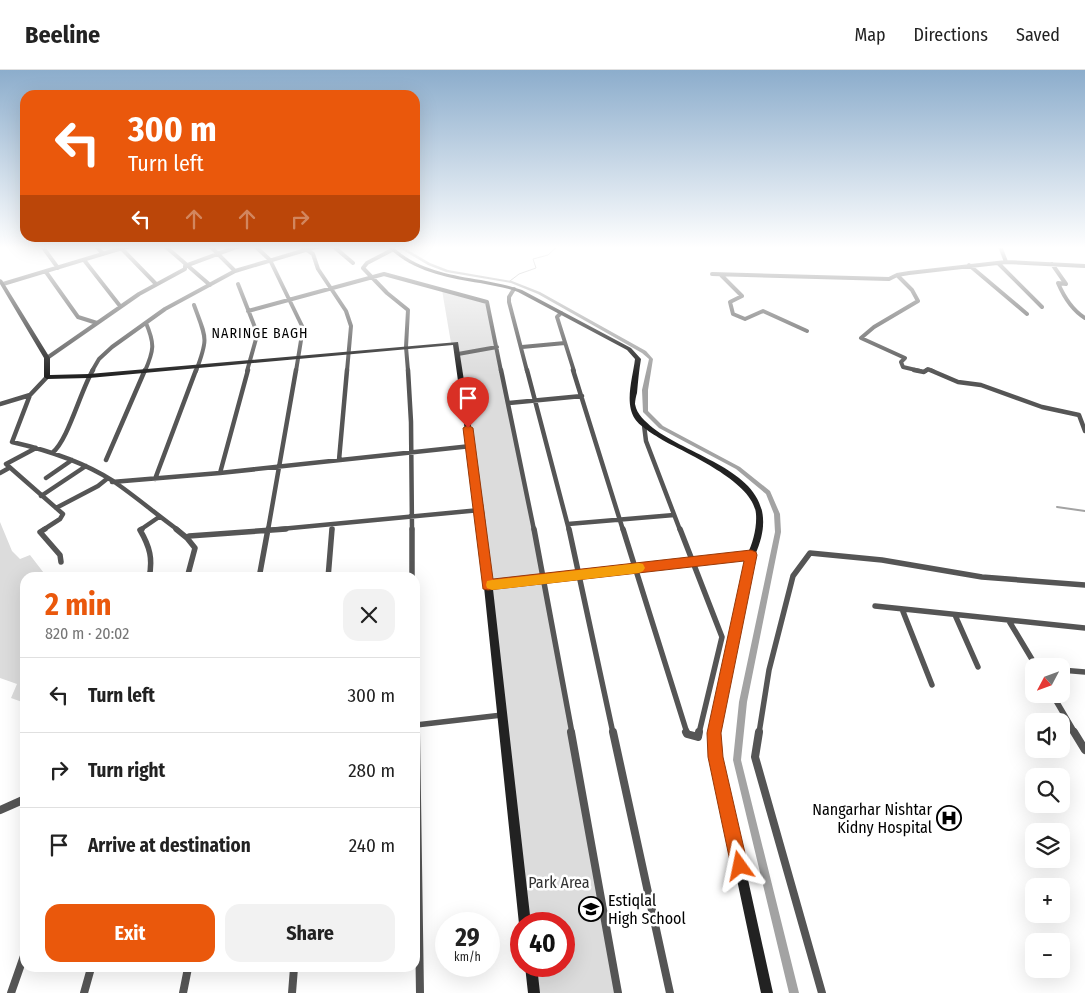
<!DOCTYPE html>
<html lang="en">
<head>
<meta charset="utf-8">
<style>
  body { margin:0; font-family:"Fira Sans Condensed",sans-serif; background:#f2f2f2; color:#222; height:100vh; display:flex; flex-direction:column; font-size:19px; white-space:nowrap }
  * { box-sizing:border-box; margin:0 }
  p { font-size:16px; color:#767676 }
  .icon { flex:none; width:28px; height:28px; fill:none; stroke:currentColor; stroke-width:2; stroke-linecap:round; stroke-linejoin:round }
  .map { position:relative; flex:1; overflow:hidden }
  .sheet { position:absolute; left:20px; top:502px; width:400px; height:400px; display:flex; flex-direction:column; background:#fff; border-radius:15px; box-shadow:0 5px 20px #0002 }
  .sheet>* { flex:none }
  .guide { position:absolute; left:20px; top:20px; width:400px; height:152px; border-radius:15px; box-shadow:0 5px 20px #0002; background:#ea580c; color:#fff; overflow:hidden }
  .needle { width:32px; rotate:229deg }
  .tools { position:absolute; left:1025px; top:588px; display:grid; gap:10px }
  .tools a { display:grid; place-items:center; width:45px; height:45px; border-radius:10px; background:#fff; box-shadow:0 5px 20px #0002; font-size:25px }
  .speed { position:absolute; left:435px; top:842px; display:flex; gap:10px; font-size:25px; font-weight:700; text-align:center }
  .speed>* { display:grid; place-content:center; width:65px; height:65px; border-radius:50%; background:#fff; box-shadow:0 5px 20px #0002; line-height:1 }
  .speed small { font-size:12px; font-weight:400 }
  .speed .limit { border:8px solid #d22; background:#fff; color:#111 }
  .pin { position:absolute; display:grid; place-items:center; width:42px; height:42px; color:#fff; margin:-51px -21px; border-radius:50% 50% 50% 0; rotate:-45deg; box-shadow:0 0 5px #0007 }
  .pin .icon { rotate:45deg }
  .me { position:absolute; width:55px; margin:-28px; rotate:348deg; stroke-linejoin:round; filter:drop-shadow(0 0 4px #0008) }
  .turn { display:flex; align-items:center; gap:18px; height:105px; padding:0 25px; font-size:22px }
  .turn .icon { width:65px; height:65px; stroke-width:2.5 }
  .turn b { display:block; font-size:35px; line-height:42px }
  .lanes { display:flex; align-items:center; height:48px; padding:0 25px; background:#0003; justify-content:center; gap:25px; direction:ltr }
  .lanes .off { opacity:.35 }
  .round { display:grid; place-items:center; flex:none; width:52px; height:52px; border-radius:15px; background:#f2f2f2 }
  .overview { display:flex; align-items:center; justify-content:space-between; height:85px; padding:0 25px }
  h1 { font-size:30px; font-weight:700; line-height:38px; color:#ea580c }
  .action { display:flex; gap:10px; margin-top:auto; padding:10px 25px }
  .action a { flex:1; height:58px; border-radius:15px; background:#ea580c; color:#fff; font-size:20px; font-weight:700; line-height:58px; text-align:center }
  .action a+a { background:#f2f2f2; color:#222 }
  ul { padding:0; list-style:none }
  li { display:flex; align-items:center; gap:15px; height:75px; padding:0 25px; border-top:1px solid #e0e0e0 }
  li div { flex:1 }
  li b { display:block; font-size:19px }
  li em { font-style:normal }
  header { display:flex; align-items:center; gap:30px; box-sizing:border-box; height:70px; padding:0 25px; background:#fff; border-bottom:1px solid #e0e0e0 }
  header strong { font-size:24px }
  nav { display:flex; gap:28px; margin-inline-start:auto; font-size:18px }
  .map>svg:first-child { display:block }
  .green { fill:#dcdcdc }
  .lines { fill:none; stroke-linecap:round; stroke-linejoin:round }
  .stream-far1 { stroke:#a3a3a3; stroke-width:1 }
  .stream { stroke:#a3a3a3; stroke-width:2 }
  .canal { fill:#a3a3a3; fill-rule:evenodd }
  .street-far3 { stroke:#555; stroke-width:4 }
  .street-far2 { stroke:#555; stroke-width:4.5 }
  .street-far1 { stroke:#555; stroke-width:5.5 }
  .street { stroke:#555; stroke-width:8 }
  .secondary { fill:#222; fill-rule:evenodd }
  .route { fill:#ea580c; stroke:#983908 }
  .slow { fill:#f59e0b }
  .labels { text-anchor:middle; dominant-baseline:central; stroke-width:5; stroke-linejoin:round; paint-order:stroke }
  .far-quarter-label { font-size:14px; letter-spacing:1px; fill:#000; stroke:#fff }
  .near-poi-label { font-size:16px; fill:#000; stroke:#fff; text-anchor:end }
  .near-park-label { font-size:16px; fill:#333; stroke:#fff }
</style>
</head>
<body>
<header>
<strong>Beeline</strong>
<nav><a>Map</a><a>Directions</a><a>Saved</a></nav>
</header>
<div class="map">
<svg width="1085" height="923" viewBox="0 0 1085 923">
  <rect width="100%" height="100%" fill="#fff"/>
  <!-- green -->
  <path class="green" d="M442 220 487 232 509 333 619 923H534L531 896H564V854H525L456 273H451Z
    M0 452 12 481 20 489 30 485 47 507 25 508V633L11 628 17 614 0 608Z"/>
  <g class="lines">
    <!-- stream-far1 -->
    <path class="stream-far1" d="M510 211 519 204 536 198 533 189 548 185 558 176"/>
    <!-- stream -->
    <path class="stream" d="M1057 437 1085 441"/>
    <!-- canal -->
    <path class="canal" d="M396 176H401L430 193 448 200 512 211 540 222 646 281 653 289 648 320V341L663 356 740 397 770 421 780 444 781 462 747 632 741 690 799 923H789L733 690 739 632 775 462 774 444 766 424 736 399 659 358 643 342 642 320 649 289 642 283 538 224 511 213 446 202 428 195Z"/>
    <!-- street-far3 -->
    <path class="street-far3" d="M42 176 58 198
      M96 176 103 184
      M165 176 210 215
      M210 176 235 201
      M255 176 270 190 303 258 296 301
      M301 176 313 184 318 199 346 241 351 256 347 301
      M333 176 353 193
      M1000 176 1006 192
      M122 179 156 214
      M392 180 367 193 363 198 387 223 408 240 406 277 408 301
      M84 190 120 236
      M998 193 1042 237
      M1052 194 1066 214 1058 213C1064 227 1072 240 1085 248
      M969 195 1027 244
      M46 202 78 247 97 253
      M712 204 889 209 897 205 909 203 1006 192 1085 196
      M721 205 742 226 730 232 733 244 745 249 763 241 807 261
      M897 205 912 220 918 231 874 257 861 268 905 288 901 292 903 297 920 301
      M3 214 129 176
      M238 214 256 260V269L247 301
      M514 219 509 227V232L527 301
      M194 235C206 268 209 267 196 301
      M248 241 384 204 487 232 501 301
      M561 243 557 247 574 301
      M522 277 565 273
      M458 284 497 277
      M47 288 139 224 185 199V196L239 176
      M92 301 99 289 112 277 165 239 235 201 319 176
      M145 301C154 280 155 274 146 253
      M925 301 928 299 933 301"/>
    <!-- street-far2 -->
    <path class="street-far2" d="M408 300 411 352 412 460
      M501 300 534 460
      M527 300 569 460
      M573 300 623 460
      M914 300 924 302 927 300
      M930 300 958 312 981 315 1042 337 1079 345 1085 361
      M47 307 30 325 12 372C47 380 82 391 113 411 135 426 156 444 178 460
      M509 333 582 326
      M0 334 30 325
      M644 355 646 371 680 460
      M36 378 6 394 63 444 60 449 43 460
      M52 383C68 371 81 319 93 300
      M106 390 145 300
      M339 390 347 300
      M0 403 9 398
      M220 403 248 300
      M46 408 72 390
      M155 409 196 300
      M112 412 220 403 471 376
      M41 426 86 396
      M56 438 98 416 108 408
      M568 454 674 445
      M140 460 159 447
      M268 460 296 300
      M270 460 480 440
      M332 460V455"/>
    <!-- street-far1 -->
    <path class="street-far1" d="M45 459 40 462 60 485 61 492
      M142 459 140 460C150 477 153 489 149 508
      M176 459 187 468 195 478 187 508
      M412 459V508
      M534 459 572 663
      M569 459 613 663
      M623 459 687 663
      M680 459 722 567 699 663
      M189 466 286 459
      M259 508 268 459
      M328 508 332 459
      M488 515 751 485
      M875 536 1085 558
      M902 539 932 615
      M955 545 978 597
      M1009 551 1036 596
      M1061 600 1085 602
      M415 618 416 663
      M1052 624 1075 663
      M416 655 502 645
      M759 663 769 600 793 506 810 483 882 490 982 507 1085 515"/>
    <!-- street -->
    <path class="street" d="M416 662 420 923
      M571 662 618 923
      M613 662 670 923
      M686 662 687 664 698 667 699 662
      M759 662 755 687 822 923
      M1074 662 1085 680
      M0 740 25 729
      M11 923 25 883
      M84 923 91 898
      M183 923 188 898
      M292 923 294 898"/>
    <!-- secondary -->
    <path class="secondary" d="M387 176H392C416 199 449 205 481 210 495 213 508 215 522 220L631 278 641 289C639 300 638 312 637 323 636 326 635 331 635 334 637 345 645 351 653 358 699 393 791 405 755 485L719 663 721 687 773 923H761L711 687 709 663 747 485C753 473 757 458 756 444 754 413 690 385 666 372 658 367 640 357 635 349 624 333 633 307 635 289L627 280 518 222C506 217 493 216 480 213 447 208 411 201 387 176Z
      M0 209 2 210 50 288V305L89 304 458 272 484 440 531 854H521V858L519 854 476 440 453 275 89 308 47 309 44 307V288L0 214Z
      M525 896H537L540 923H528Z"/>
  </g>
  <!-- sky -->
  <linearGradient id="sky" x2="0" y2="1"><stop stop-color="#8cadcc"/><stop offset="0.58" stop-color="#fff"/><stop offset="1" stop-color="#fff" stop-opacity="0"/></linearGradient>
  <rect width="1085" height="306" fill="url(#sky)"/>
  <!-- route -->
  <path class="route" d="M468 355 473 358 493 509 751 480 756 482 757 485 721 663 723 687 748 796 745 802 740 804 734 802 731 796 708 687 707 663 744 491 488 520 483 519 463 358Z"/>
  <!-- slow -->
  <path class="slow" d="M639 493 643 494 645 498 643 501 639 503 492 520 487 518 486 515 487 511 492 510Z"/>
  <!-- icons -->
  <defs>
    <symbol id="hospital-ring" viewBox="-11 -11 22 22"><circle r="9.5" fill="#fff" stroke="#000" stroke-width="1.5"/><path d="M-5-5h3v3.5h4V-5h3V5h-3V1.5h-4V5h-3Z" fill="#000"/></symbol>
    <symbol id="school-ring" viewBox="-11 -11 22 22"><circle r="9.5" fill="#fff" stroke="#000" stroke-width="1.5"/><path d="M0-5L7-2L0 1L-7-2ZM-4 1L0 2.5L4 1V4Q0 6-4 4Z" fill="#000"/></symbol>
  </defs>
  <g fill-rule="evenodd">
    <use href="#hospital-ring" x="935" y="734" width="28" height="28"/>
    <use href="#school-ring" x="577" y="825" width="28" height="28"/>
  </g>
  <g class="labels">
    <!-- far-quarter labels -->
    <g class="far-quarter-label">
      <text x="260" y="263">NARINGE BAGH</text>
    </g>
    <!-- near-poi labels -->
    <g class="near-poi-label">
      <text x="932" y="739">Nangarhar Nishtar<tspan x="932" dy="18">Kidny Hospital</tspan></text>
      <text x="608" y="830" text-anchor="start">Estiqlal<tspan x="608" dy="18">High School</tspan></text>
    </g>
    <!-- near-park labels -->
    <g class="near-park-label">
      <text x="559" y="812">Park Area</text>
    </g>
  </g>
</svg>
<div class="tools">
<a><svg class="needle" viewBox="-14 -14 28 28"><path d="M0-13l5 13h-10z" fill="#e53935"/><path d="M0 13l5-13h-10z" fill="#767676"/></svg></a>
<a><svg class="icon" aria-label="sound" viewBox="0 0 24 24"><path d="M4 9h4l5-4v14l-5-4H4zM17 9q2 3 0 6"/></svg></a>
<a><svg class="icon" aria-label="search" viewBox="0 0 24 24"><circle cx="10" cy="10" r="6"/><path d="M15 15l6 6"/></svg></a>
<a><svg class="icon" aria-label="layers" viewBox="0 0 24 24"><path d="M12 4l9 5-9 5-9-5zM3 14l9 5 9-5"/></svg></a>
<a>+</a>
<a>−</a>
</div>
<div class="speed"><div>29<small>km/h</small></div><div class="limit">40</div></div>
<div class="pin" style="left:468px;top:358px;background:#d93025"><svg class="icon" aria-label="arrive" viewBox="0 0 24 24"><path d="M6 21V4h12l-3 4 3 4H6"/></svg></div>
<svg class="me" style="left:740px;top:796px" viewBox="-20 -20 40 40"><path d="M0-17L14 15 0 8-14 15z" fill="#ea580c" stroke="#fff" stroke-width="4"/></svg>
<div class="guide">
<div class="turn"><svg class="icon" aria-label="left" viewBox="0 0 24 24"><path d="M17 20v-9H6M10 6l-5 5 5 5"/></svg><div><b>300 m</b>Turn left</div></div>
<div class="lanes"><svg class="icon" aria-label="left" viewBox="0 0 24 24"><path d="M17 20v-9H6M10 6l-5 5 5 5"/></svg><svg class="icon off" aria-label="ahead" viewBox="0 0 24 24"><path d="M12 20V5M6 11l6-6 6 6"/></svg><svg class="icon off" aria-label="ahead" viewBox="0 0 24 24"><path d="M12 20V5M6 11l6-6 6 6"/></svg><svg class="icon off" aria-label="right" viewBox="0 0 24 24"><path d="M7 20v-9h11M14 6l5 5-5 5"/></svg></div>
</div>
<section class="sheet">
<div class="overview"><div><h1>2 min</h1><p>820 m · 20:02</p></div><a class="round"><svg class="icon" aria-label="close" viewBox="0 0 24 24"><path d="M6 6l12 12M18 6L6 18"/></svg></a></div>
<ul>
<li><svg class="icon" aria-label="left" viewBox="0 0 24 24"><path d="M17 20v-9H6M10 6l-5 5 5 5"/></svg><div><b>Turn left</b></div><em>300 m</em></li>
<li><svg class="icon" aria-label="right" viewBox="0 0 24 24"><path d="M7 20v-9h11M14 6l5 5-5 5"/></svg><div><b>Turn right</b></div><em>280 m</em></li>
<li><svg class="icon" aria-label="arrive" viewBox="0 0 24 24"><path d="M6 21V4h12l-3 4 3 4H6"/></svg><div><b>Arrive at destination</b></div><em>240 m</em></li>
</ul>
<div class="action"><a>Exit</a><a>Share</a></div>
</section>
</div>
</body>
</html>
